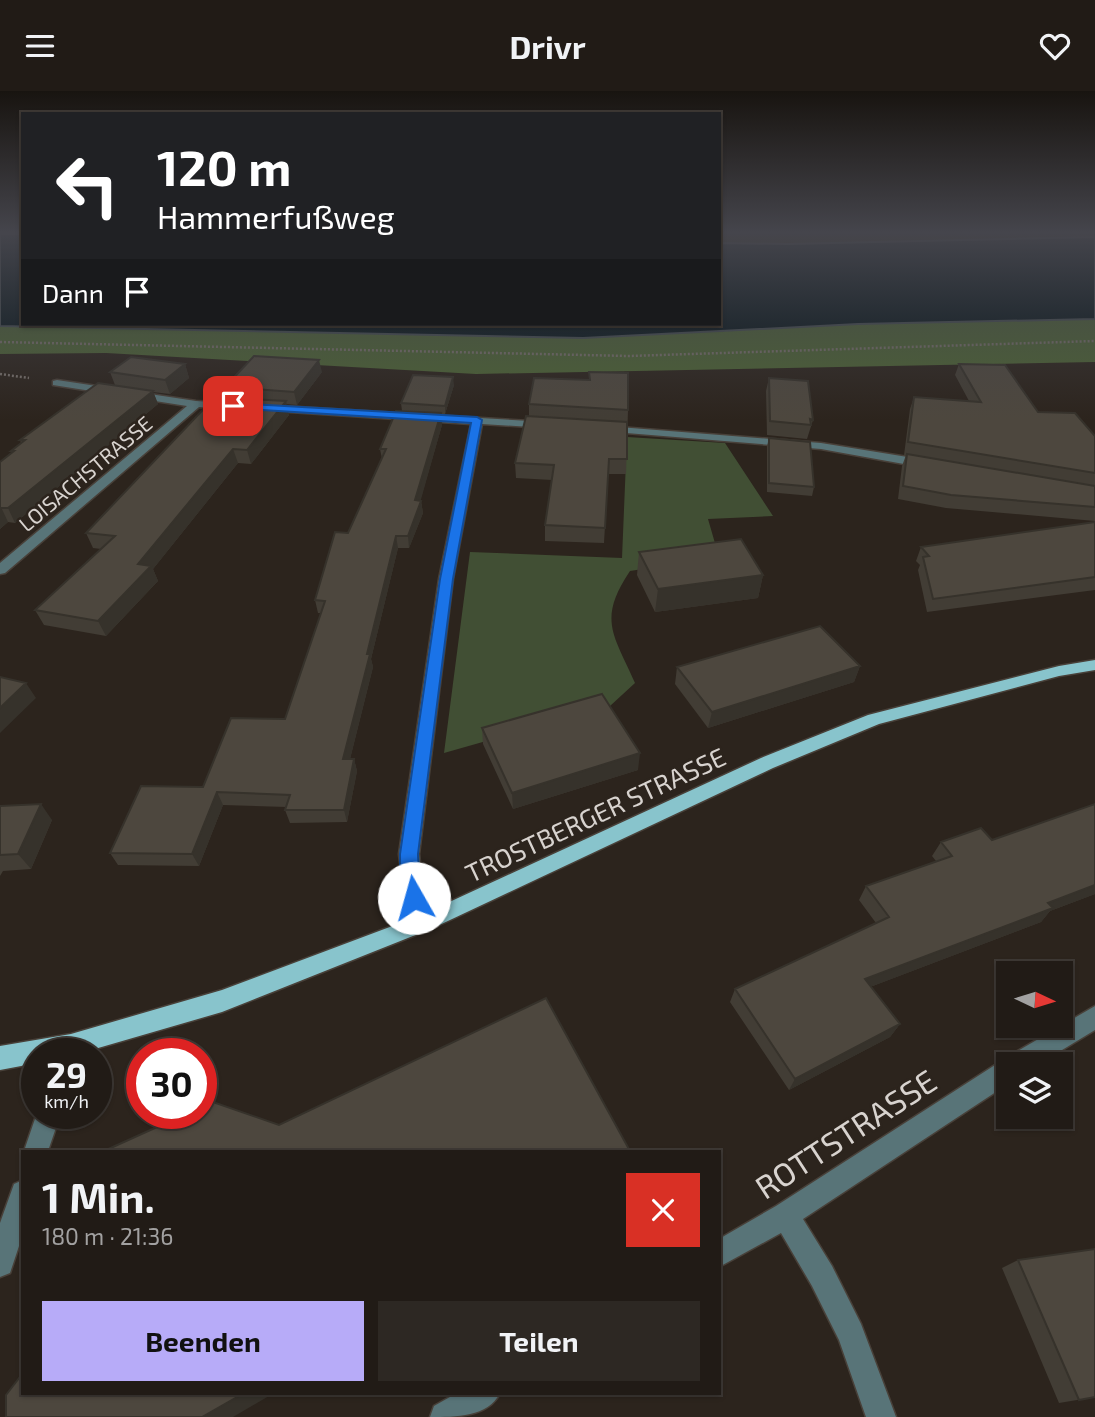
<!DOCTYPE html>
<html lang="de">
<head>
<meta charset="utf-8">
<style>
  body { margin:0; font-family:"Exo 2",sans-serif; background:#2d2823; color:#f1f3f6; height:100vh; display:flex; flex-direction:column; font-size:26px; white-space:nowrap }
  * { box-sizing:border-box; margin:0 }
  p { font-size:23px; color:#a2a1a1 }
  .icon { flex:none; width:38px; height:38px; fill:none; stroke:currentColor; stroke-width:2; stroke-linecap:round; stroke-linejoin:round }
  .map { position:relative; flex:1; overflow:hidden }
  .drawer { position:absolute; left:21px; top:1059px; width:700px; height:245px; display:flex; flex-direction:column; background:#211b16; border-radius:0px; box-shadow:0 2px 5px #0004,0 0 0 2px #3e3935 }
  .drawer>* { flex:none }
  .hud { position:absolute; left:21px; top:21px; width:700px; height:214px; border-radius:0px; box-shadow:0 2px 5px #0004,0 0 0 2px #3e3935; background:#202124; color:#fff; overflow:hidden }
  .needle { width:46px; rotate:94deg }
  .controls { position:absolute; left:996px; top:870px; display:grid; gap:14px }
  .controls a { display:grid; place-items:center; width:77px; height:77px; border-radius:0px; background:#211b16; box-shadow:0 2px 5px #0004,0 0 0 2px #3e3935; font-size:35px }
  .speed { position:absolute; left:21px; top:947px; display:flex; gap:14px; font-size:35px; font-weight:700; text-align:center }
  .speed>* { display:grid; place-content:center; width:91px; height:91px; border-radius:50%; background:#211b16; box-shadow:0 2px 5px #0004,0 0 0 2px #3e3935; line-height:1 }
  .speed small { font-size:18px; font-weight:400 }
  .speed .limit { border:10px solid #d22; background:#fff; color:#111 }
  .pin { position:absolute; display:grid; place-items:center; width:60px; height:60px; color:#fff; margin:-30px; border-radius:14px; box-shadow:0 4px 10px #0006 }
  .me { position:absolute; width:77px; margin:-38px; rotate:353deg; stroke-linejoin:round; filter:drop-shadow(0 0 5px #0008) }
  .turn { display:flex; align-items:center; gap:24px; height:147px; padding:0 21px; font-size:32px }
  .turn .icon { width:91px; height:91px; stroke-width:2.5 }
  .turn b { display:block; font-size:49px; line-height:60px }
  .then { display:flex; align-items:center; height:66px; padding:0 21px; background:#0003; gap:14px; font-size:26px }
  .round { display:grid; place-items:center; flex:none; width:74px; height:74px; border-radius:0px; background:#2d2823 }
  .head { display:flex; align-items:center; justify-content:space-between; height:119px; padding:0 21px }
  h1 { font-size:42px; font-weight:700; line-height:52px }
  .cta { display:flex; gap:14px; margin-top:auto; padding:14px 21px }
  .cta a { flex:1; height:80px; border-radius:0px; background:#b7abf8; color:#111; font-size:28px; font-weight:700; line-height:80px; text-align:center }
  .cta a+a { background:#2d2823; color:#f1f3f6 }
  header { display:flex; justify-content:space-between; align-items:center; height:91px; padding:0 21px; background:#211b16; font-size:32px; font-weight:700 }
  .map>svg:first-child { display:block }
  .green { fill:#414f34 }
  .forest { fill:#4c6235 }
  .sand { fill:#352c0b }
  .water { fill:#001016; stroke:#414a4e; stroke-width:2 }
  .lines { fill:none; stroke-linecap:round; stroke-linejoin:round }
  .minor-casing { stroke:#484039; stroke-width:3 }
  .major-casing { stroke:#484039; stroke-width:3 }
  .path { stroke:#77706b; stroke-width:2.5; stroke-dasharray:2 2; stroke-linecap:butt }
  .minor { fill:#587478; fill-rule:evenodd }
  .major { fill:#88c4cc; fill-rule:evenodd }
  .wall { fill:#423d35 }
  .shaded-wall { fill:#36322b }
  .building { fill:#4d473e; stroke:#36322b; stroke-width:2 }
  .route { fill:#1a73e8; stroke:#114b97; stroke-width:2 }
  .labels { text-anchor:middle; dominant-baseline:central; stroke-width:5; stroke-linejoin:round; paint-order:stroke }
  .far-street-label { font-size:21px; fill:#d8d3cf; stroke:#2c241d }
  .street-label { font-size:26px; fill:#d8d3cf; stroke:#2c241d }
  .near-street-label { font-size:32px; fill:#d8d3cf; stroke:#2c241d }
</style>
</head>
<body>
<header><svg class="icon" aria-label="menu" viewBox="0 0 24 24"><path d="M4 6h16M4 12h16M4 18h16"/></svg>Drivr<svg class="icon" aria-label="heart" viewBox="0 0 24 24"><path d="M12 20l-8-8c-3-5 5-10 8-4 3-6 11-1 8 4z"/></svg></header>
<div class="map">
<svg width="1095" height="1326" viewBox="0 0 1095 1326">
  <rect width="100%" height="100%" fill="#2c241d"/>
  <!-- green -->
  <path class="green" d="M627 346 725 352 773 425 708 428 719 466 630 480C597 529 614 544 635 592L610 615 444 662 470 461 622 467Z"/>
  <!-- forest -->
  <path class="forest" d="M1095 228V271L476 283 106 262 0 263V235L583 247 858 233Z"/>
  <!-- sand -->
  <path class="sand" d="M719 143H1095V146L788 153 719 152Z"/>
  <!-- water -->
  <path class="water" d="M0 143H23V233H719V152L788 153 1095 146V228L858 233 583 247 0 235Z"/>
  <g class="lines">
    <defs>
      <path id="minor" d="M57 289 196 310 229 312 234 315 229 318 199 316 5 482 0 483V472L187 315 53 294V290Z
        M264 314 547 331 553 334 547 337 482 333 453 488 419 763 423 798 436 831 433 837 426 840 419 837 403 798 399 763 439 488 471 333 260 319 259 317Z
        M606 335 821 352 926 369 932 373 926 377 821 358 602 340V336Z
        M1095 915V939L1039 973H1008V993L803 1128 832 1175 861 1233 896 1326H866L839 1249 812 1195 781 1142 719 1176V1148L776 1115 1009 965Z
        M37 1022H61L48 1060H24Z
        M23 1089V1143L10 1182 0 1186V1132L14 1093Z
        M457 1302H500C488 1326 456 1326 430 1326L434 1315Z"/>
      <path id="major" d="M1095 569V579L1059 585 879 633 773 677 433 837 222 921 81 962H37V972L0 979V955L71 943 222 899 419 825 761 667 868 624 1059 575Z"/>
    </defs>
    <!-- minor casing -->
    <use href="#minor" class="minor-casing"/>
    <!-- major casing -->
    <use href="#major" class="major-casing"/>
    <!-- path -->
    <path class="path" d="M0 251 629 265 1095 250
      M0 283 29 287"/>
    <!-- minor -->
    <use href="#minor" class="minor"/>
    <!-- major -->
    <use href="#major" class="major"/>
  </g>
  <!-- wall -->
  <path class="wall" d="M185 273 189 287 170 303 153 301 158 313 15 432 8 431 0 438V371L12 362 11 360 21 352 20 349 115 294 110 281Z
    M959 273 1038 321 1095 345V430L946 417 898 408 902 375 906 364H904L910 318 914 306 969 310 955 284Z
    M322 281 297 314 286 313 289 324 251 373 238 372 153 478 158 490 106 545 44 534 35 519 101 458 93 457 86 442 228 307 225 296Z
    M589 281 628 319 626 383H608L604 452 545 450V434L552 389 516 387 515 372 529 325V313L589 289Z
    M769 287 813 329 807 348 767 344 766 300Z
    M454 294 445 323H441L442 334 420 410H421L423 422 409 457H398L371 568 373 576 350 668H354L357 680 347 731 290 732 285 719 287 716 223 714 199 775 118 774 110 762 203 696 285 628 321 522H318L315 509 348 442 382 368 380 358 402 320 401 312Z
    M769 347 814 396 812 405 767 401V355Z
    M1095 431V499L927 521 918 479 920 474 916 470 921 456Z
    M639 461 763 484 758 507 655 521 637 484Z
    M860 575 854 591 708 637 675 593 677 576Z
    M482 637 638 679 513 718 483 653Z
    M1095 713V803L1050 820 1041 831 870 896 900 933 890 946 789 999 730 911 735 898 876 832 859 809 866 795 936 770 932 765 941 751 992 749Z
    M0 715 52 729 31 778 3 780 0 785Z
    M1018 1169 1095 1306 1059 1312 1002 1177Z"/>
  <!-- shaded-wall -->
  <path class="shaded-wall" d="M319 269 322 281 297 314 294 301Z
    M185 273 189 287 170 303 165 289Z
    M453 286 454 294 445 323V315Z
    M153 300 158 313 15 432 8 417Z
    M286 310 289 324 251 373 247 359Z
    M441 322 442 334 418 419 421 410 423 422 409 457 408 445 415 409Z
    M233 358 238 372 153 478 158 490 106 545 98 530 138 473Z
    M1 416 8 431 0 438V417Z
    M396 445 398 457 371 568 373 576 347 680 343 668 367 563Z
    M763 484 758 507 655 521 658 498Z
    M860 575 854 591 708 637 712 621Z
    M26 592 36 607 0 642V617Z
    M640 662 638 679 513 718 512 702Z
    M354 668 357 680 347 731 344 719Z
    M217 701 223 714 199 775 192 763Z
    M41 713 52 729 31 778 18 763Z
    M1095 794V803L1050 820 1041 831 857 901 865 888 1048 812Z
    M900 933 890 946 789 999 795 988Z
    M244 1302H274L233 1326H202Z"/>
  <!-- building -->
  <path class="building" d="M254 265 319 269 294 301 225 296Z
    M131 266 185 273 165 289 110 281Z
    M959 273 1005 274 1038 321 1075 322 1095 345V382L908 351 914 306 981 311Z
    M589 281 628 282V319L529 313 534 287 590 289Z
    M413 284 453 286 445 315 401 312Z
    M769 287 808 290 813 329 810 328 811 334 770 330Z
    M98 292 153 300 8 417H0V371L14 360H11L25 349H20Z
    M215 306 286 310 247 359 233 358 138 473 151 475 98 530 35 519 115 445 86 442Z
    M396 320 441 322 415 409 421 410 408 445H396L367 563H370L343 668H354L344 719H285L290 704 217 701 192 763 110 762 141 695 203 696 231 627 285 628 325 510 315 509 335 441 348 442 386 358H380Z
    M526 325 627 331V368H609L605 437 545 434 554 374 515 372Z
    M769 347 810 351 814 396 769 392Z
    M907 363 1095 395V416L951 404 903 395Z
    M1095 431V486L933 508 923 466 929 465 921 456Z
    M741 448 763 484 658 498 639 461Z
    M820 535 860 575 712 621 677 576Z
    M0 586 26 592 0 617Z
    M602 603 640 662 512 702 482 637Z
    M41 713 18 763 0 764V715Z
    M1095 713V794L1048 812 1053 817 865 888 900 933 795 988 735 898 889 826 866 795 952 765 941 751 981 737 992 749Z
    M546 907 630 1060H104L188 1022H201V1016L213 1011 279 1034Z
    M1095 1158V1306L1079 1309 1018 1169Z
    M23 1282V1302H244L202 1326H6V1304Z"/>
  <!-- sky -->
  <linearGradient id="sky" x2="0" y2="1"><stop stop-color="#181410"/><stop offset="0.43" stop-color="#45454c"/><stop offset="1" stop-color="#45454c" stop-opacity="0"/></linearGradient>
  <rect width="1095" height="329" fill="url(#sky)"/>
  <!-- route -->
  <path class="route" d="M233 312 477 326 482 329 453 488 418 763C418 776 424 803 420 812L414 815 407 812C400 797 400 780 400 763L440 488 471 332 229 317V313Z"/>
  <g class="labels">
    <!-- far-street labels -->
    <g class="far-street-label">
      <text transform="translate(85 382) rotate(-40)">LOISACHSTRASSE</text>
    </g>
    <!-- street labels -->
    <g class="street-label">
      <text transform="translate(595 723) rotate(-25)">TROSTBERGER STRASSE</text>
    </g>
    <!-- near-street labels -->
    <g class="near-street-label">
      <text transform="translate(845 1042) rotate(-33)">ROTTSTRASSE</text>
    </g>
  </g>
</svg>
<div class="controls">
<a><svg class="needle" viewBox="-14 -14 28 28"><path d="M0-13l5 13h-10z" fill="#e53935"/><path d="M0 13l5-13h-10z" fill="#a2a1a1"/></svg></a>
<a><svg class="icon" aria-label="layers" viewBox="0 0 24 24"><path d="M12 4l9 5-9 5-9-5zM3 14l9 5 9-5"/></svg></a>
</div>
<div class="speed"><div>29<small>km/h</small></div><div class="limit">30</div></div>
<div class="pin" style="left:233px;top:315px;background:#d93025"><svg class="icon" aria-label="arrive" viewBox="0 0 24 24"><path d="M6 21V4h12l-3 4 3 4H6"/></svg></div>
<svg class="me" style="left:414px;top:807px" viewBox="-20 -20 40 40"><circle r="19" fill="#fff"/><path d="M0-13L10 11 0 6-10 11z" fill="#1a73e8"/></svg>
<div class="hud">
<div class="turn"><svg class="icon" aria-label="left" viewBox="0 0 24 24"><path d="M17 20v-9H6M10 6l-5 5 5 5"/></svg><div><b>120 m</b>Hammerfußweg</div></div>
<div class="then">Dann<svg class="icon" aria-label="arrive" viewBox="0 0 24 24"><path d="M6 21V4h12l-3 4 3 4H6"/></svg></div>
</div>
<section class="drawer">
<div class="head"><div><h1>1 Min.</h1><p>180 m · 21:36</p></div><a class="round" style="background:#d93025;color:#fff"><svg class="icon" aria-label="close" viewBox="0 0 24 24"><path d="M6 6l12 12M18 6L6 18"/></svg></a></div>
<div class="cta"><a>Beenden</a><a>Teilen</a></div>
</section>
</div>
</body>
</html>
